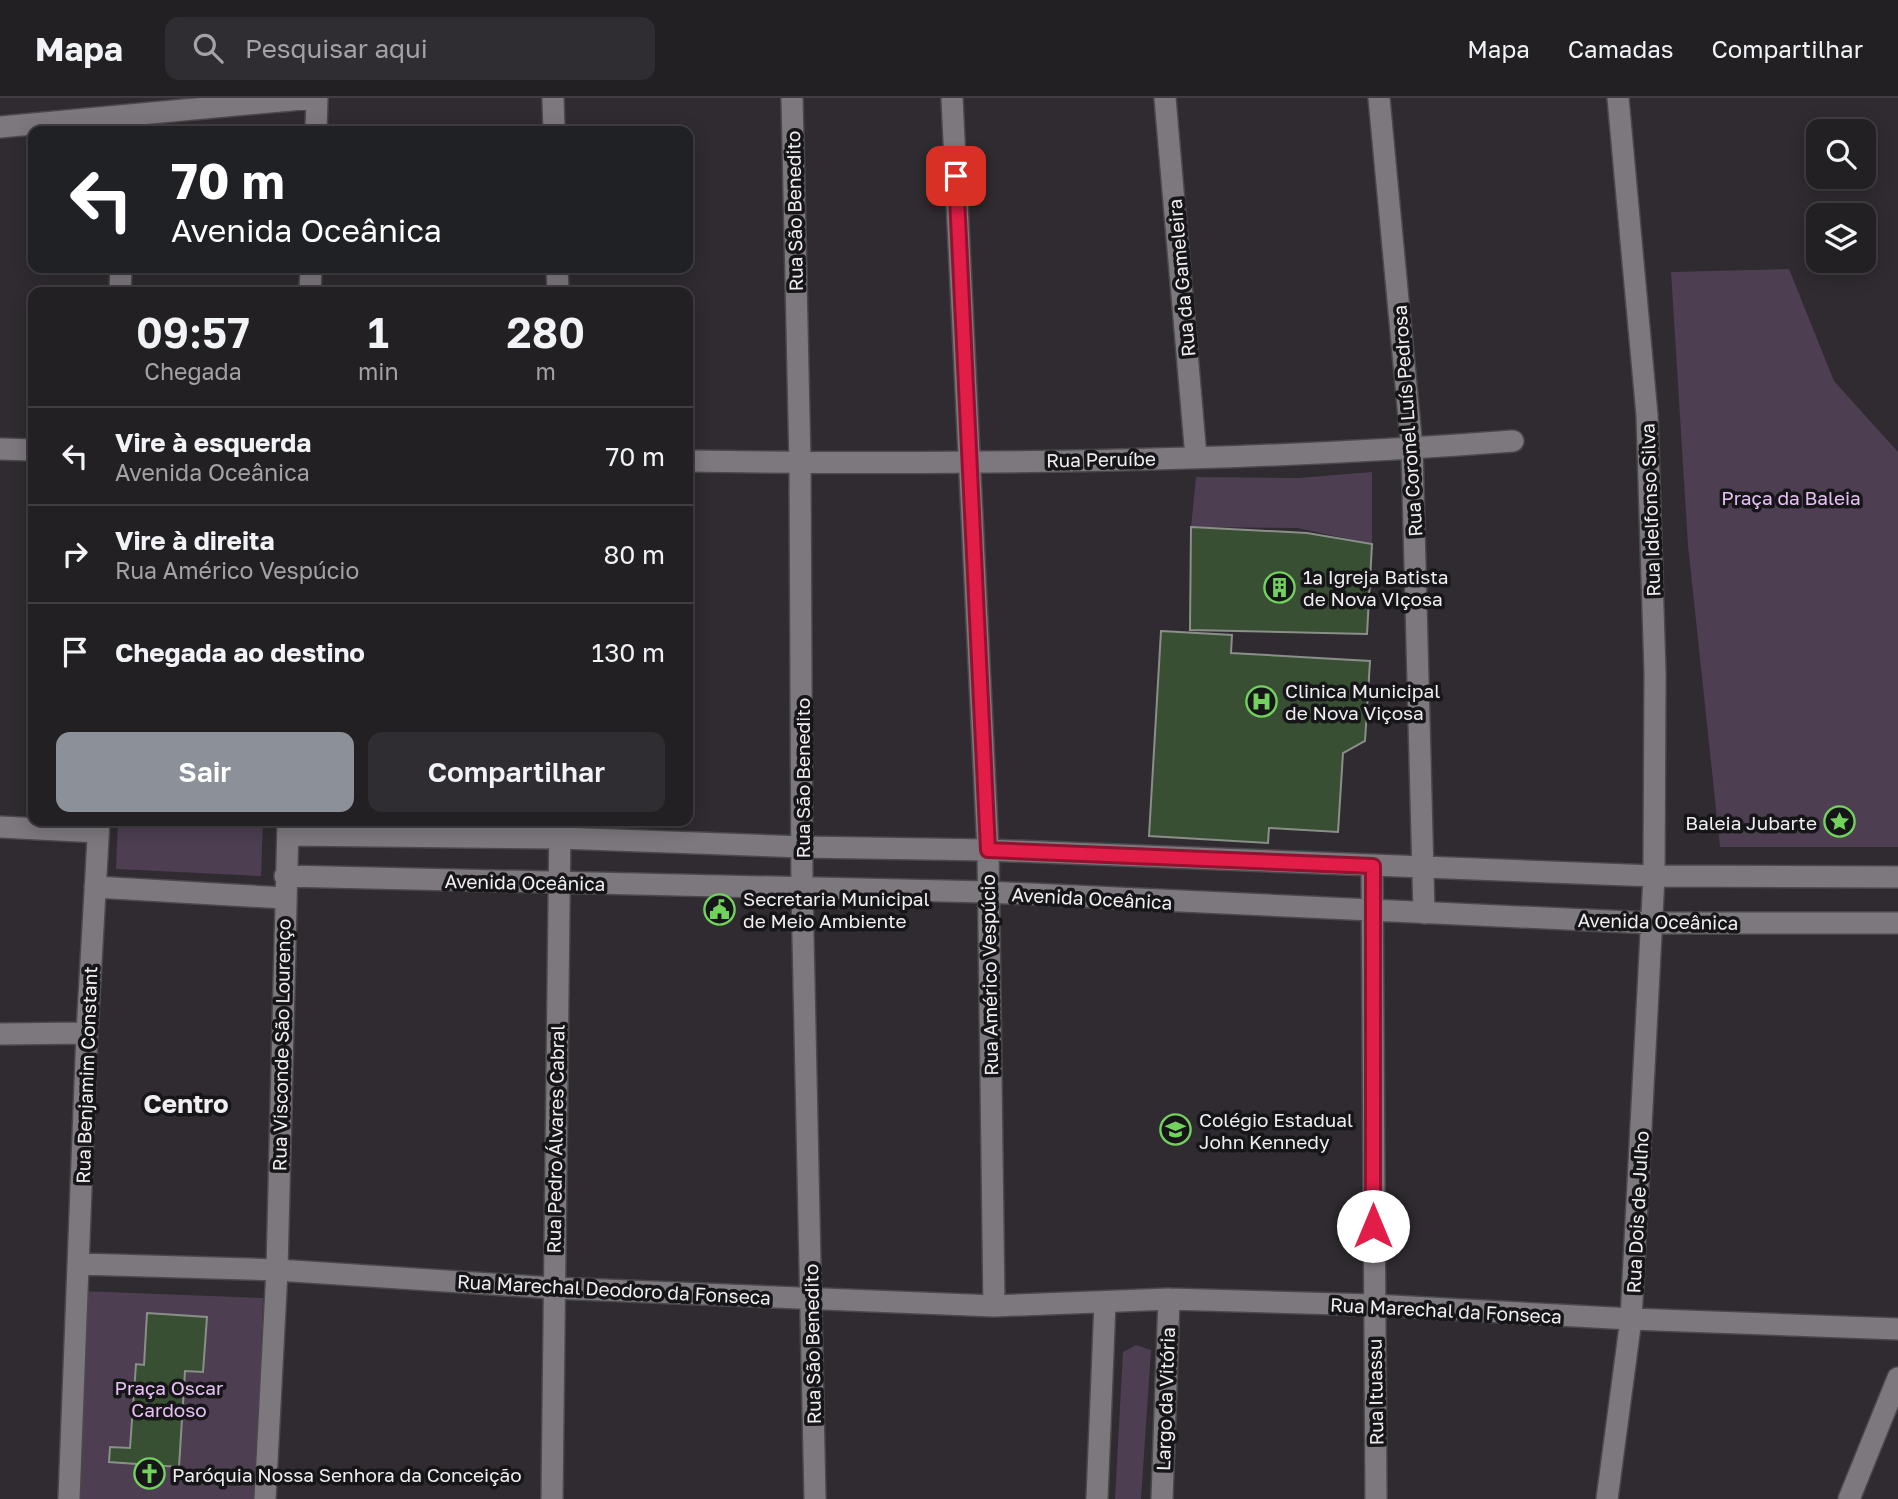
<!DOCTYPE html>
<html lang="pt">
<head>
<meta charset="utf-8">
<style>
  body { margin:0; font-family:"Golos Text",sans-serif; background:#2f2d31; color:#f1f3f6; height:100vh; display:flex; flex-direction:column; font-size:26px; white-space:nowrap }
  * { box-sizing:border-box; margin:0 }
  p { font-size:23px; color:#a3a3a6 }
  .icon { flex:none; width:38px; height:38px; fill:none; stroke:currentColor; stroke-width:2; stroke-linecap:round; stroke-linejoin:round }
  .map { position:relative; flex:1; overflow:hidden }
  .panel { position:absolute; left:28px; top:189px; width:665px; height:539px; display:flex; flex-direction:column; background:#232024; border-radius:14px; box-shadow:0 4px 18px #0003,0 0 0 2px #403e41 }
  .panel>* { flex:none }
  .top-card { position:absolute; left:28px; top:28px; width:665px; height:147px; border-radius:14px; box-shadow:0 4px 18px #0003,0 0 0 2px #403e41; background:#202124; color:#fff; overflow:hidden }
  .controls { position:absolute; left:1806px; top:21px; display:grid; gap:14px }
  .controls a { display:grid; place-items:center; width:70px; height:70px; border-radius:14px; background:#232024; box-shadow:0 4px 18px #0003,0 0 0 2px #403e41; font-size:35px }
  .pin { position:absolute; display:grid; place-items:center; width:60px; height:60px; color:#fff; margin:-30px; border-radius:14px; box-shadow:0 4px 10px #0006 }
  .me { position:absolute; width:77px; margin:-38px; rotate:0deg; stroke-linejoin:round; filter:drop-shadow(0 0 5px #0008) }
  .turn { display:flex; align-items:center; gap:24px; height:147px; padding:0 28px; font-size:32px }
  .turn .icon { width:91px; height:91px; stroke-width:2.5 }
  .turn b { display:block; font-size:49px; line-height:60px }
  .eta { display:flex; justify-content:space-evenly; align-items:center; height:119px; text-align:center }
  .eta b { font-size:42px; font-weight:600; line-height:49px }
  .button { display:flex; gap:14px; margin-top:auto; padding:14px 28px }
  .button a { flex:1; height:80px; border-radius:14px; background:#8c9099; color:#fff; font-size:28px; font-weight:600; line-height:80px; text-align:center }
  .button a+a { background:#2f2d31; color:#f1f3f6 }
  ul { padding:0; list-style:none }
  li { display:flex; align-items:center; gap:21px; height:98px; padding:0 28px; border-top:2px solid #403e41 }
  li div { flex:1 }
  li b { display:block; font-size:26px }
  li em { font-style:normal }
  header { display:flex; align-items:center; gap:42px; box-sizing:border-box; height:98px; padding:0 35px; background:#232024; border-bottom:2px solid #403e41 }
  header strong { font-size:33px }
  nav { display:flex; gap:38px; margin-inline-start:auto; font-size:24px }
  .search { width:490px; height:63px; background:#2f2d31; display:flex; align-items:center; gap:18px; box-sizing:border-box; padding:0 24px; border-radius:14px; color:#a3a3a6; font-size:26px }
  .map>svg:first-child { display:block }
  .green { fill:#4d3e52 }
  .building { fill:#384f33; stroke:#8a8f89; stroke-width:2 }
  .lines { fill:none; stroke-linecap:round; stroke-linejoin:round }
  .minor-casing { stroke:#4b484c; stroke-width:24 }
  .minor { stroke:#7d787e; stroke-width:21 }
  .route-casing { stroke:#92132f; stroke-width:18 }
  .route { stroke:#e11d48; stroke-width:12 }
  .labels { text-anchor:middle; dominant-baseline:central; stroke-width:7; stroke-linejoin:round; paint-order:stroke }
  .street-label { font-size:19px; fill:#f1eef2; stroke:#161517 }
  .park-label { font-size:19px; fill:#e8c0f6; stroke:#161517 }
  .poi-label { font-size:19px; fill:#f1eef2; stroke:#161517; text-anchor:start }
  .district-label { font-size:26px; font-weight:bold; fill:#f1eef2; stroke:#161517 }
</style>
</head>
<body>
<header>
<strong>Mapa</strong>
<div class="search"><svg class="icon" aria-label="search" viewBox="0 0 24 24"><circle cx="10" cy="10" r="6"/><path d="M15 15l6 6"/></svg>Pesquisar aqui</div>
<nav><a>Mapa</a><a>Camadas</a><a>Compartilhar</a></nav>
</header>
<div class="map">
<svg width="1898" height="1401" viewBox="0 0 1898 1401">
  <rect width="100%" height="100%" fill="#2f2b30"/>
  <!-- green -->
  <path class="green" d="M1789 171 1834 283 1898 354V749H1720L1688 447 1671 174Z
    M1372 374V446L1297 430 1191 429 1196 379 1298 380Z
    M118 723H263L261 778 116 771Z
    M81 1193 263 1200 256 1401H76Z
    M1136 1247 1151 1252 1141 1401H1115L1123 1254Z"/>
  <!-- building -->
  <path class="building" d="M1191 429 1307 435 1372 446 1367 536 1190 532Z
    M1161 533 1232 537 1231 555 1370 563 1365 643 1343 655 1338 734 1269 730 1268 745 1149 738Z
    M147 1215 207 1219 203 1274 185 1273 179 1369 109 1364 110 1349 130 1350 136 1266 144 1267Z"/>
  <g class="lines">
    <defs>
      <path id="minor" d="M553 0 554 33
        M792 0 800 365 802 791 815 1401
        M952 0 988 752 994 1208
        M1165 0 1196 359
        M1379 0 1412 351 1424 815
        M0 29 313 0
        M316 33 317 0
        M557 170 558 194
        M120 194 121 170
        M310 194 311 170
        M0 351 33 352
        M688 363C963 367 1239 364 1513 343
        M0 729 98 734
        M288 737 560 740 802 749 988 752 1654 778 1898 779
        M1372 768 1376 1401
        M285 778 987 794 1651 825H1898
        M95 789 284 800
        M0 936 87 935
        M80 1166 277 1172 553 1190 994 1208 1169 1201 1373 1207 1631 1221 1898 1231
        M69 1401 87 935 99 723
        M265 1401 277 1172 288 725
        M552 1401 560 723
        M1097 1401 1105 1204
        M1162 1401 1169 1201
        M1607 1401 1631 1221 1654 778 1655 575 1647 317 1618 0
        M1849 1401 1898 1280"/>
    </defs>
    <!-- minor casing -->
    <use href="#minor" class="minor-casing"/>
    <!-- minor -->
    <use href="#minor" class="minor"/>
  </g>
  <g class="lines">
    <defs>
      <path id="route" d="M956 78 988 752 1373 768V1128"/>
    </defs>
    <!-- route casing -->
    <use href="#route" class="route-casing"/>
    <!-- route -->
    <use href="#route" class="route"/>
  </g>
  <!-- icons -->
  <defs>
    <symbol id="building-ring" viewBox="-11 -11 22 22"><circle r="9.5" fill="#161517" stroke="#73d25d" stroke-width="1.5"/><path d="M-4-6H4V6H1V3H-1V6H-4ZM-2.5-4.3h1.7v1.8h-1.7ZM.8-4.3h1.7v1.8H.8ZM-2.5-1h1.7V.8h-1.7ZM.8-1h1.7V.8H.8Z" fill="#73d25d"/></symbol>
    <symbol id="hospital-ring" viewBox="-11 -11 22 22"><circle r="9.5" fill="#161517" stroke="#73d25d" stroke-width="1.5"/><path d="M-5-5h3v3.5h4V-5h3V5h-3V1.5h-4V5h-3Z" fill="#73d25d"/></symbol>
    <symbol id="sight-ring" viewBox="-11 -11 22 22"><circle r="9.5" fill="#161517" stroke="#73d25d" stroke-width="1.5"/><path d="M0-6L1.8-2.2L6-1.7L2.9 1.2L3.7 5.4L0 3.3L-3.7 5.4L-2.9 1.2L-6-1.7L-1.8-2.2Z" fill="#73d25d"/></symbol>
    <symbol id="civic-ring" viewBox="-11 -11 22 22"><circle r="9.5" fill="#161517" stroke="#73d25d" stroke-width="1.5"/><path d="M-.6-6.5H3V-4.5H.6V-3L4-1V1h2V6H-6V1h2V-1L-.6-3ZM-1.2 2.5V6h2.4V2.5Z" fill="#73d25d"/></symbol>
    <symbol id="school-ring" viewBox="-11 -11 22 22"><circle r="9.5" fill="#161517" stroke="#73d25d" stroke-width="1.5"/><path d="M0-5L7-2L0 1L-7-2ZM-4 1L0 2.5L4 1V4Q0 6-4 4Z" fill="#73d25d"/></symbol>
    <symbol id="church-ring" viewBox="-11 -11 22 22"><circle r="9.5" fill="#161517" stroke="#73d25d" stroke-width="1.5"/><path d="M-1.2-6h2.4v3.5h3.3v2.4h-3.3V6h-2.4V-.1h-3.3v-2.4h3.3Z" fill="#73d25d"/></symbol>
  </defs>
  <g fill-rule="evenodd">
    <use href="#building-ring" x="1262" y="472" width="35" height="35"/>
    <use href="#hospital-ring" x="1244" y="586" width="35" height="35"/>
    <use href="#sight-ring" x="1822" y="706" width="35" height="35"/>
    <use href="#civic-ring" x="702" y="794" width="35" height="35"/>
    <use href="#school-ring" x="1158" y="1014" width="35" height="35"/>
    <use href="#church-ring" x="132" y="1358" width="35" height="35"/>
  </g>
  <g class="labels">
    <!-- street labels -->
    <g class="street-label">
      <text transform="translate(794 113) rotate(-91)">Rua São Benedito</text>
      <text transform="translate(1181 180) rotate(-95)">Rua da Gameleira</text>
      <text transform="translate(1407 323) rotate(-94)">Rua Coronel Luís Pedrosa</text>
      <text transform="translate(1101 361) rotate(-1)">Rua Peruíbe</text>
      <text transform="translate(1650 412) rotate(-92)">Rua Idelfonso Silva</text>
      <text transform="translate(802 680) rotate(-90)">Rua São Benedito</text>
      <text transform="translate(525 784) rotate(1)">Avenida Oceânica</text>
      <text transform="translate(1092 800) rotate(3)">Avenida Oceânica</text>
      <text transform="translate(1658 823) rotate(1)">Avenida Oceânica</text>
      <text transform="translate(989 877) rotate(-91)">Rua Américo Vespúcio</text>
      <text transform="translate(281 947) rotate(-89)">Rua Visconde São Lourenço</text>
      <text transform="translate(86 977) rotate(-88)">Rua Benjamim Constant</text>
      <text transform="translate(555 1041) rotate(-89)">Rua Pedro Álvares Cabral</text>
      <text transform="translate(1637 1114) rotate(-87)">Rua Dois de Julho</text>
      <text transform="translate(614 1191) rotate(3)">Rua Marechal Deodoro da Fonseca</text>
      <text transform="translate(1446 1212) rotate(3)">Rua Marechal da Fonseca</text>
      <text transform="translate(812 1246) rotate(-91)">Rua São Benedito</text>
      <text transform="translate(1375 1294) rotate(-91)">Rua Ituassu</text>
      <text transform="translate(1165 1301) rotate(-88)">Largo da Vitória</text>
    </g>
    <!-- park labels -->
    <g class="park-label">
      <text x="1791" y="399">Praça da Baleia</text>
      <text x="169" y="1289">Praça Oscar<tspan x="169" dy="22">Cardoso</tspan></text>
    </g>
    <!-- poi labels -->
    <g class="poi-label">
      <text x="1303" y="478">1ª Igreja Batista<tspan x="1303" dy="22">de Nova VIçosa</tspan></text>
      <text x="1285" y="592">Clinica Municipal<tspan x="1285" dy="22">de Nova Viçosa</tspan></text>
      <text x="1817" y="724" text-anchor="end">Baleia Jubarte</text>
      <text x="743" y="800">Secretaria Municipal<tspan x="743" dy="22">de Meio Ambiente</tspan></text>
      <text x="1199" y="1021">Colégio Estadual<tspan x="1199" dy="22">John Kennedy</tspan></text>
      <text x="172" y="1376">Paróquia Nossa Senhora da Conceição</text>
    </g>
    <!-- district labels -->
    <g class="district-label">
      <text x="186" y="1005">Centro</text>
    </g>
  </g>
</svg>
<div class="controls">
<a><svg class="icon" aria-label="search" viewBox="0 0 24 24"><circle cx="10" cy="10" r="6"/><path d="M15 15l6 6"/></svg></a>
<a><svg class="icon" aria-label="layers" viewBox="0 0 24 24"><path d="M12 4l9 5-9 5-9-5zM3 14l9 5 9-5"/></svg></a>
</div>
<div class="pin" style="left:956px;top:78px;background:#d93025"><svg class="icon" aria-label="arrive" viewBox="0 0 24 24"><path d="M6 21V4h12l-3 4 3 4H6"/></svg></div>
<svg class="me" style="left:1373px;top:1128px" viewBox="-20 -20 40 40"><circle r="19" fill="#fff"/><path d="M0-13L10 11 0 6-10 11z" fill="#e11d48"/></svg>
<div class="top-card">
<div class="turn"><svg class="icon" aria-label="left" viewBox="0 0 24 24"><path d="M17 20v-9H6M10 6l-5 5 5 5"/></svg><div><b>70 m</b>Avenida Oceânica</div></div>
</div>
<section class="panel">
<div class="eta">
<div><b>09:57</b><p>Chegada</p></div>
<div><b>1</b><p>min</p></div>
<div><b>280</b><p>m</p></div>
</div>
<ul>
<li><svg class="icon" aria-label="left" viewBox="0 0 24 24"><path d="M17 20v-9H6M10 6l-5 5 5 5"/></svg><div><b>Vire à esquerda</b><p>Avenida Oceânica</p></div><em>70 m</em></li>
<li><svg class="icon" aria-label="right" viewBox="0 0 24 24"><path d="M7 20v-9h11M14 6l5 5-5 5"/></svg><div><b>Vire à direita</b><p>Rua Américo Vespúcio</p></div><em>80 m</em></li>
<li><svg class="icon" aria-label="arrive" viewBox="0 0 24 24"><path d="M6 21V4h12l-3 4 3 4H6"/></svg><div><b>Chegada ao destino</b></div><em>130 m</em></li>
</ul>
<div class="button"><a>Sair</a><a>Compartilhar</a></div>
</section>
</div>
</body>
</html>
